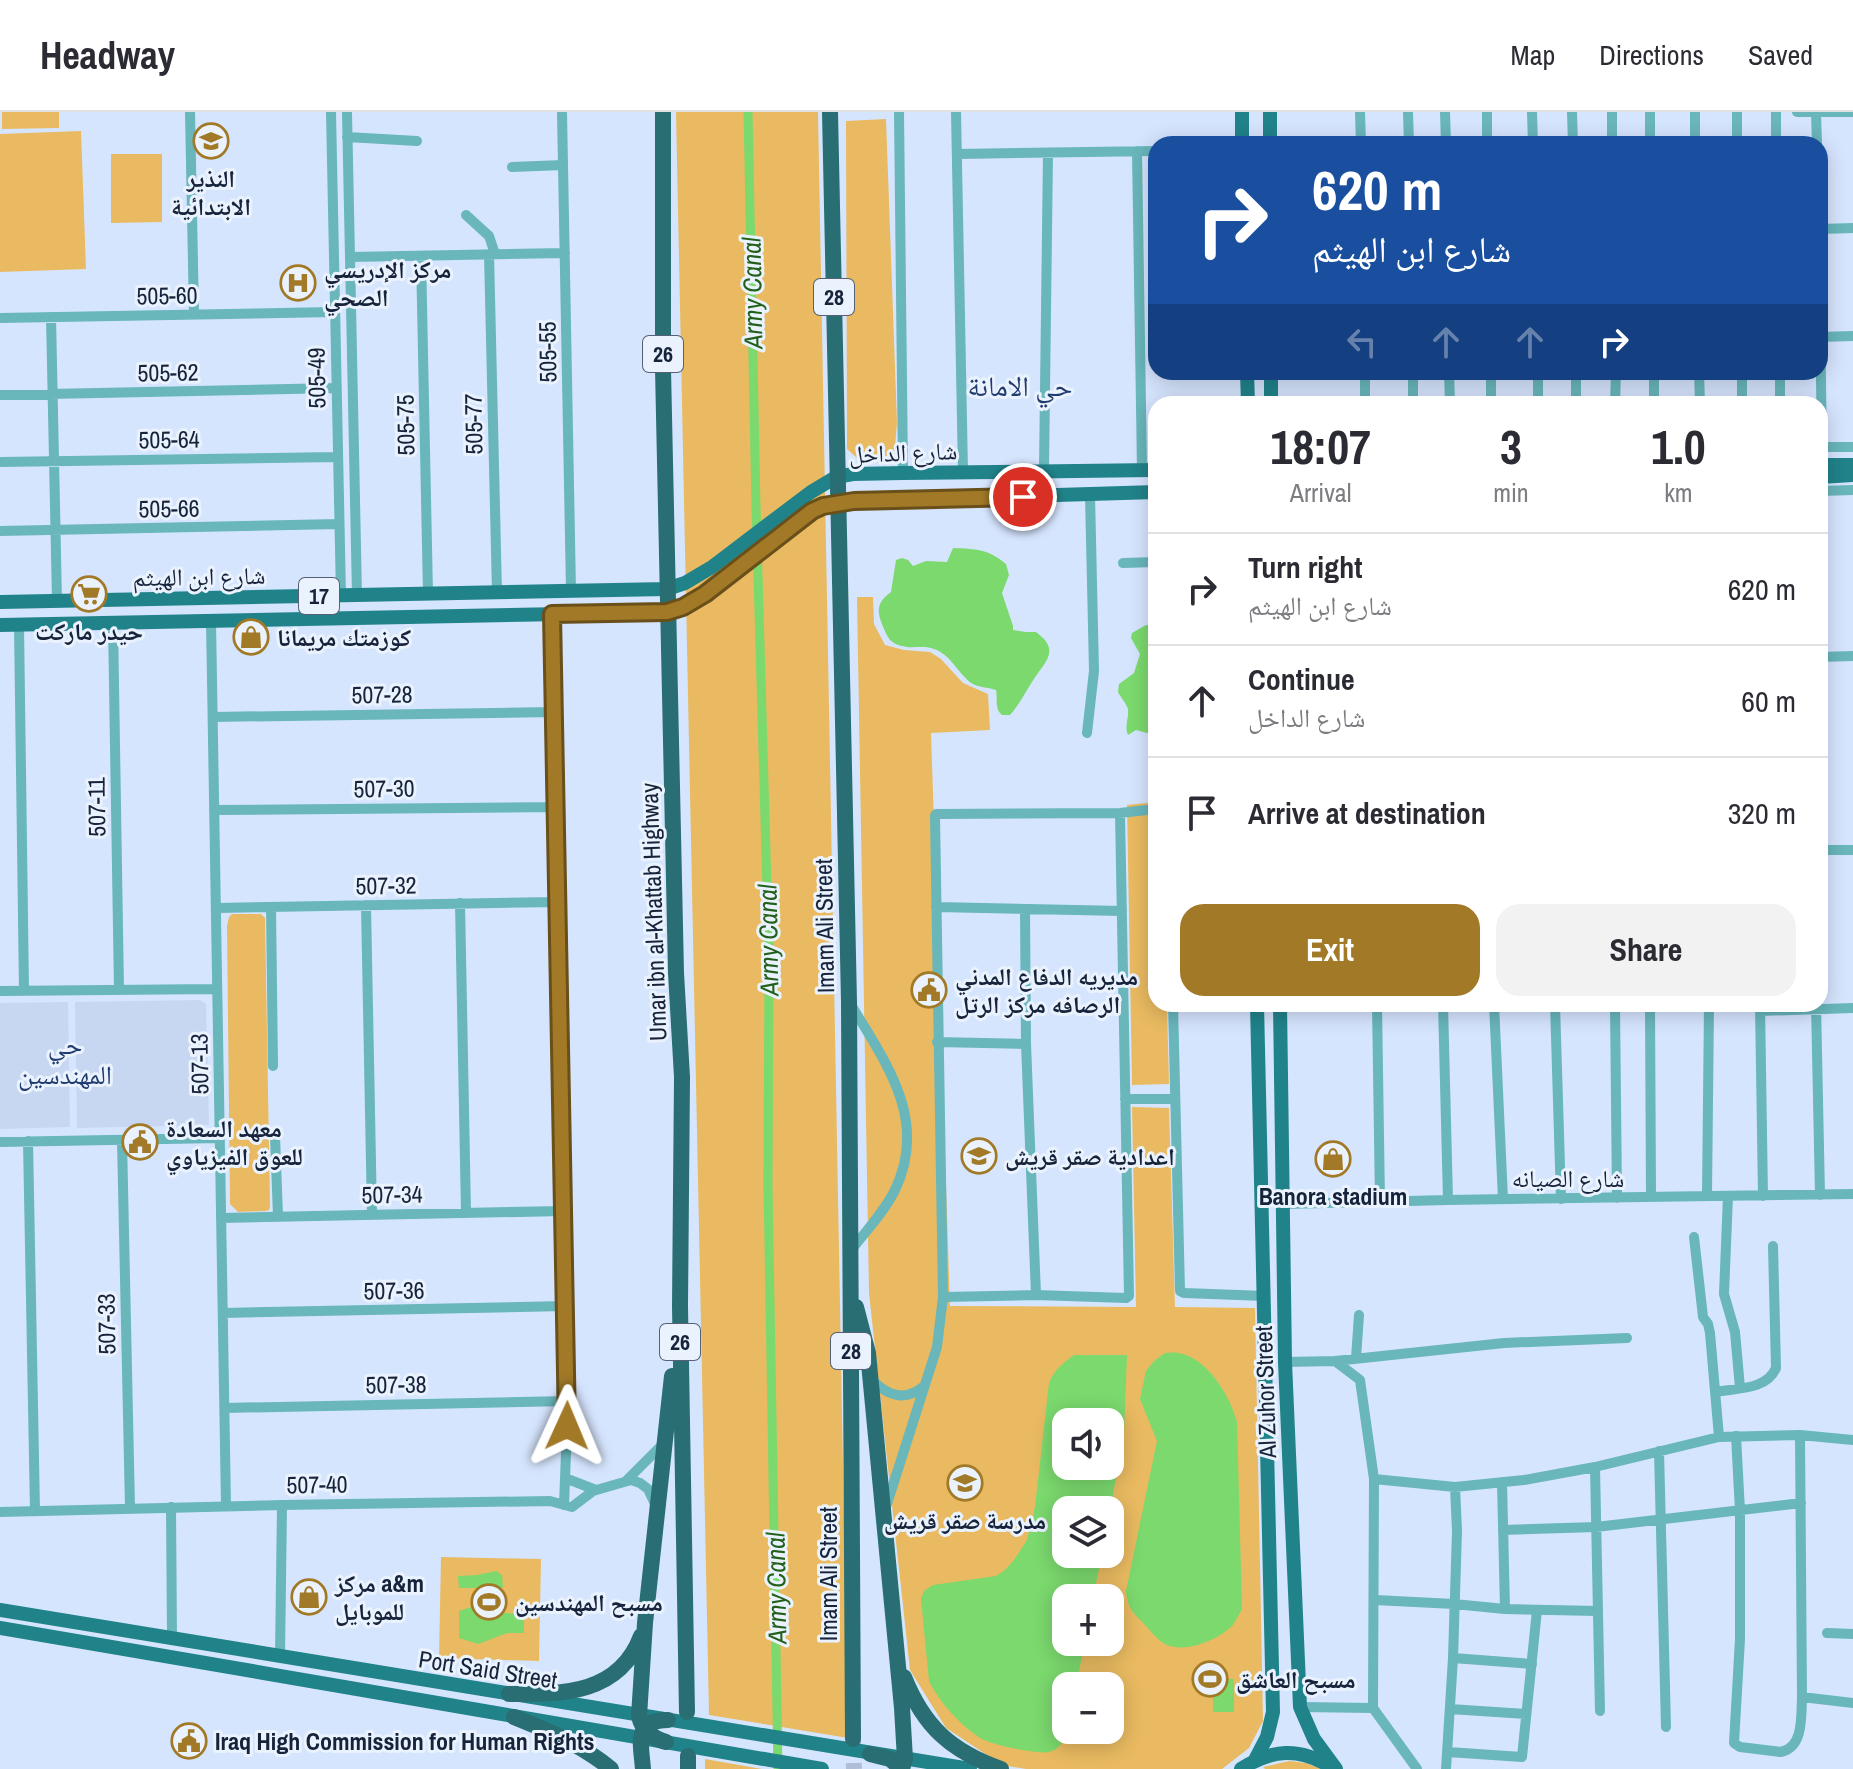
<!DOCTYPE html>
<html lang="en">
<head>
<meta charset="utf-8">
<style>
  body { margin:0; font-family:"Archivo Narrow","Noto Naskh Arabic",sans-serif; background:#f2f2f3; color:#2b2b33; height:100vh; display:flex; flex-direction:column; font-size:30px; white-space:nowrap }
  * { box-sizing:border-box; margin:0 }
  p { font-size:26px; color:#7c7c81 }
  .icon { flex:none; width:44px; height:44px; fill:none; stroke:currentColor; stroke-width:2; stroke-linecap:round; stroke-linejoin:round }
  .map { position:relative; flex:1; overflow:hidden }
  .details { position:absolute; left:1148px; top:284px; width:680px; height:616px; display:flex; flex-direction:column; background:#fff; border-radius:24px; box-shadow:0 4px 20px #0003 }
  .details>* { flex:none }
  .top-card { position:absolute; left:1148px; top:24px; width:680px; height:244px; border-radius:24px; box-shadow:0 4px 20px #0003; background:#1a4fa0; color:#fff; overflow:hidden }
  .tools { position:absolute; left:1052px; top:1296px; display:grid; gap:16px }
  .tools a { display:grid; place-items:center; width:72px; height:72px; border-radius:16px; background:#fff; box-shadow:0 4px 20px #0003; font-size:40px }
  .pin { position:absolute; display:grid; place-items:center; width:68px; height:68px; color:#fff; margin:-34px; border:4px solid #fff; border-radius:50%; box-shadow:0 2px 8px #0007 }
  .me { position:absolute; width:88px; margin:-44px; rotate:1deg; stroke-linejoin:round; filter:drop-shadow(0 0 6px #0008) }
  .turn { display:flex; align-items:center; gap:28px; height:168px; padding:0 32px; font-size:36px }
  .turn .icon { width:104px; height:104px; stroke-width:2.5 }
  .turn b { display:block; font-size:56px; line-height:68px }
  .lanes { display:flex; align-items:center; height:76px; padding:0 32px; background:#0003; justify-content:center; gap:40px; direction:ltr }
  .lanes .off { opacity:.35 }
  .eta { display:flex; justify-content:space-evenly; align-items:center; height:136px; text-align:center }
  .eta b { font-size:48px; font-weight:800; line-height:56px }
  .primary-button { display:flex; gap:16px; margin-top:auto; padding:16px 32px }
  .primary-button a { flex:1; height:92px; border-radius:24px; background:#a17927; color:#fff; font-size:32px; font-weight:800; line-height:92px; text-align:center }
  .primary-button a+a { background:#f2f2f3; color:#2b2b33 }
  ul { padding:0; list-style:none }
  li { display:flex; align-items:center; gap:24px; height:112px; padding:0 32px; border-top:2px solid #e1e1e2 }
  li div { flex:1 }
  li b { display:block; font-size:30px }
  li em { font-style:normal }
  header { display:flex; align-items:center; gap:48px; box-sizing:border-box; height:112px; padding:0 40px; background:#fff; border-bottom:2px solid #e1e1e2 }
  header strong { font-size:38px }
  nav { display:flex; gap:44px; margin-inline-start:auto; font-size:28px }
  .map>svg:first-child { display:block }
  .built { fill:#c7d7f2 }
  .green { fill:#e9ba61; fill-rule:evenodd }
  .water { fill:#7bd96e; fill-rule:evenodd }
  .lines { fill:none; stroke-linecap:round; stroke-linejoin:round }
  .canal { stroke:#7bd96e; stroke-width:9 }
  .highway-tunnel { stroke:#b0bed7; stroke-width:16; stroke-dasharray:16 8; stroke-linecap:butt }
  .minor { stroke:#69b6bb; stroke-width:10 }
  .major { stroke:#21838a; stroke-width:14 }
  .highway { stroke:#296e72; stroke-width:16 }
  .route-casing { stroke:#694f19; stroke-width:20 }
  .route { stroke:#a17927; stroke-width:14 }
  .labels { text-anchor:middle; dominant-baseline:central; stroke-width:6; stroke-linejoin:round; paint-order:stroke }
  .shield { fill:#eaf2fe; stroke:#566175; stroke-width:2 }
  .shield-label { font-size:22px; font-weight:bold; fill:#16233a }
  .poi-label { font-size:24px; font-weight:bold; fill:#16233a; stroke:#eaf2fe; text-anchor:start }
  .street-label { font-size:24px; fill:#16233a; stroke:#eaf2fe }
  .water-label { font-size:26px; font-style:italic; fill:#23611b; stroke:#eaf2fe }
  .neighbourhood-label { font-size:26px; fill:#203c6f; stroke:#eaf2fe }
  .quarter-label { font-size:28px; fill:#203c6f; stroke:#eaf2fe }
</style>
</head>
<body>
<header>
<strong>Headway</strong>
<nav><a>Map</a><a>Directions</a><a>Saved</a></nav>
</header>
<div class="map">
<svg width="1853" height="1657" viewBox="0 0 1853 1657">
  <rect width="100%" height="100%" fill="#d6e5fe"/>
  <!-- built -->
  <path class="built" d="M200 888 206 892 209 1013 77 1016 75 890Z
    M68 890 70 1015 0 1017V891Z"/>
  <!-- green -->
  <path class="green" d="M2 0H59V16L2 17Z
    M676 0H818L848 1626 709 1603Z
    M886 7 897 311 894 346 880 351 857 346 847 337 846 9Z
    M81 19 86 157 0 160V22Z
    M111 42H162V110L111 111Z
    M857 485H873L874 512 885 533 904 538 930 540 941 547 963 571 988 582 990 618 931 621 950 1194 1136 1195 1132 995 1169 996 1175 1195 1255 1196 1263 1609 1249 1636 1222 1657H1026L1002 1653 946 1616 910 1558 869 1181ZM1066 1310H1110V1354H1066ZM1066 1398H1110V1442H1066ZM1066 1486H1110V1530H1066ZM1066 1574H1110V1618H1066Z
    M1156 690V892H1167L1169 972 1132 973 1127 693Z
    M232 802H261L265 806 270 1094 269 1098 266 1099 238 1100 230 1092 227 814 229 805Z
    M441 1445 541 1447 539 1549 439 1546Z
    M705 1647 762 1657H705Z
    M1289 1649 1306 1651 1321 1657H1265L1263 1655Z"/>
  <!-- water -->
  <path class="water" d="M953 436C976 437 988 437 1006 452L1009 463 1002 481 1013 514V518L1026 520H1036C1062 539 1044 550 1032 570 1025 581 1019 593 1010 603H1002C994 596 998 587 996 578 987 575 979 576 971 571 958 561 950 542 934 537 923 533 912 537 902 534 889 531 887 524 882 512 876 498 878 489 891 480L896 448 902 446 908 448 913 454 926 449 947 450Z
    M1146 513 1156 514V621H1147L1136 618 1128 623C1124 614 1129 607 1128 597 1126 591 1121 586 1118 580L1119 572 1134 561 1140 542 1131 526 1132 521Z
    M1165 1241C1169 1241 1174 1240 1178 1241 1207 1245 1230 1284 1237 1310L1242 1497C1239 1502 1236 1509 1232 1514 1218 1528 1186 1541 1167 1533 1158 1529 1151 1519 1144 1512 1133 1501 1127 1495 1126 1479L1157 1329 1140 1287 1146 1259 1154 1249Z
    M1074 1243H1127L1124 1323 1110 1398H1066V1442H1102L1093 1486H1066V1530H1085L1076 1574H1066V1618H1068C1066 1628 1059 1638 1048 1640 1038 1643 989 1632 980 1626 959 1612 940 1591 929 1569L921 1487 924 1479 933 1473 996 1464 1005 1458 1014 1448 1027 1428 1035 1395 1049 1271C1055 1257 1063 1251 1074 1243ZM1110 1310V1354H1066V1310Z
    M496 1459 502 1463 503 1475 497 1480 478 1476H459L458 1464 477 1463Z
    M478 1493 505 1501 524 1502V1521H507L478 1532 459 1526V1499Z
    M1213 1567H1234V1600H1213Z"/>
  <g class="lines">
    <!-- canal -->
    <path class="canal" d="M748 0 756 395 769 846 768 1074 778 1657"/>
    <!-- highway-tunnel -->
    <path class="highway-tunnel" d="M853 1627 854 1657"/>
    <!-- minor -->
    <path class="minor" d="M190 0 194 202
      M331 0 341 484
      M347 0 357 484
      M562 0 571 479
      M899 0 903 361
      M956 0 963 360
      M1360 0 1361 32
      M1408 0 1409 32
      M1445 0 1446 32
      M1487 0V32
      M1532 0 1533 32
      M1572 0 1573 32
      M1612 0V32
      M1650 0V32
      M1695 0V32
      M1737 0V32
      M1776 0V32
      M1797 0H1853
      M1816 0 1817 32
      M347 25 417 29
      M1137 39 1142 358
      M957 42 1156 39
      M512 55 563 53
      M466 103 489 124 495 142
      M1820 117 1853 116
      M489 142 497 481
      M421 144 428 482
      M350 145 565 141
      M1820 204 1822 335
      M51 205 57 489
      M0 206 335 200
      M1820 225 1853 224
      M1365 260V292
      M1413 260V292
      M1449 260 1450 292
      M1491 260V292
      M1538 260V292
      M1576 260V292
      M1654 260V292
      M1699 260 1700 292
      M1742 260V292
      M1780 260V292
      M0 283 336 276
      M1615 292 1616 260
      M1820 335H1853
      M0 350 338 345
      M1044 358 1048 41
      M1820 379 1853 378
      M0 419 339 412
      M1123 451 1156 450
      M552 502 568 1289 564 1393
      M211 509 226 1394
      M113 511 119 878
      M19 513 24 879
      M1820 545 1853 544
      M213 605 553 600
      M1087 621 1094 559 1090 383
      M214 698 555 695
      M1820 738H1853
      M460 791 466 1101
      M366 793 372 1102
      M271 795 273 954
      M936 795 1122 799
      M216 796 557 790
      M1025 798 1026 932 1036 1183
      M0 879 217 877
      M850 891C885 950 929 1007 895 1078 884 1100 867 1118 852 1137
      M1173 892 1180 1179 1184 1181 1265 1184
      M1377 892 1380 1090
      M1443 892 1448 1088
      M1494 892 1503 1087
      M1555 892 1561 1087
      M1615 892 1617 1086
      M1650 892 1651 1085
      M1760 892 1763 1084
      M1816 892 1820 1083
      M1760 899 1853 896
      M937 930 1026 932
      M1125 987H1175
      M275 1024 278 1104
      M122 1028 130 1396
      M28 1029 35 1399
      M0 1030 220 1026
      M1707 1084 1709 892
      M1728 1084 1724 1182 1735 1220 1740 1276
      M1284 1092 1448 1088 1853 1082
      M221 1106 563 1099
      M1694 1125 1703 1205 1708 1212 1710 1221 1719 1325
      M943 1185 1036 1183 1126 1186 1129 1184 1120 701
      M223 1201 566 1194
      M1356 1246 1359 1203
      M1335 1249 1360 1268 1374 1367 1373 1596 1417 1657
      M1285 1250 1335 1249 1504 1231 1627 1226
      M872 1268C888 1284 905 1290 924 1274
      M1716 1280C1737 1276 1767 1278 1776 1256L1773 1134
      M225 1296 568 1289
      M1736 1324 1740 1399V1527L1734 1631 1740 1635 1781 1640C1804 1635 1801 1604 1802 1585L1800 1323
      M1659 1339 1666 1615
      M1595 1355 1600 1599
      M565 1366 596 1378
      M1374 1367 1455 1375 1524 1368 1595 1355 1719 1325 1800 1323 1853 1328
      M627 1368 665 1330
      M1502 1370 1505 1497
      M171 1395 172 1527
      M886 1395 937 1235 943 1185 935 704 936 702 1120 701 1156 697
      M0 1400 282 1393 550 1389 572 1395 593 1379 631 1368 640 1371 648 1377 656 1394
      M1503 1418 1596 1415 1801 1391
      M1375 1488 1454 1492 1505 1497 1598 1499
      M1827 1521 1853 1522
      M280 1545 282 1393
      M1453 1546 1532 1552
      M1802 1585 1853 1591
      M1300 1595 1373 1596
      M1450 1597 1526 1602
      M1448 1640 1522 1645 1537 1498
      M1446 1657 1453 1546 1457 1419 1455 1375"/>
    <!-- major -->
    <path class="major" d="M1242 0V32
      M1270 0V32
      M1247 260 1248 292
      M1271 292V260
      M1820 353H1853
      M1820 365 1853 363
      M0 490 667 477 685 471 712 455 811 380 836 365 853 362 903 361 1156 358
      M0 513 667 500 683 495 705 482 812 399 836 391 854 389 1156 380
      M1280 892 1285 1250 1300 1595 1314 1627 1336 1657
      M0 1498 970 1657
      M0 1516C274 1563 548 1609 822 1657
      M1255 1648 1267 1625 1273 1600 1257 892
      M1241 1657C1272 1637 1299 1635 1331 1655"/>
    <!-- highway -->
    <path class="highway" d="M663 0V257L676 861 682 965 680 1194 687 1600
      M830 0 849 890 853 1627
      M856 1195 868 1241 902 1596 905 1647 902 1657
      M904 1565C924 1615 951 1639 1001 1657
      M509 1582C561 1582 619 1583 641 1524
      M514 1605C549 1619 582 1633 611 1657
      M666 1630C652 1626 642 1618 639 1604L645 1511 672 1264
      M870 1642 890 1647 902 1657
      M688 1644V1657
      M643 1657C641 1632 633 1608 668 1608"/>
  </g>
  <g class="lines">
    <defs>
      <path id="route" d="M567 1314 552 502 667 500 683 495 705 482 812 399 823 394 854 389 1023 385"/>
    </defs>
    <!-- route casing -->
    <use href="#route" class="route-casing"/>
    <!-- route -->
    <use href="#route" class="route"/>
  </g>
  <!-- icons -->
  <defs>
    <symbol id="school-ring" viewBox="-11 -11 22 22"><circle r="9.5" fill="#eaf2fe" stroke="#a17927" stroke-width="1.5"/><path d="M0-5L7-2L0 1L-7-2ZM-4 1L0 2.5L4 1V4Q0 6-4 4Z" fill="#a17927"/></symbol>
    <symbol id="hospital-ring" viewBox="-11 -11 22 22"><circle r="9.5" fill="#eaf2fe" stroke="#a17927" stroke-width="1.5"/><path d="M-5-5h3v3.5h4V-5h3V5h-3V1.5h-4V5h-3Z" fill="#a17927"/></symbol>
    <symbol id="supermarket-ring" viewBox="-11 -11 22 22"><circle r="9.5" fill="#eaf2fe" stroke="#a17927" stroke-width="1.5"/><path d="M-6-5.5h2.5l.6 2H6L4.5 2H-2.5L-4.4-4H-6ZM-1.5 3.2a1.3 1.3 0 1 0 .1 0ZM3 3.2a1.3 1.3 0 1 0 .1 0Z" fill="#a17927"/></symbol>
    <symbol id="shop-ring" viewBox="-11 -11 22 22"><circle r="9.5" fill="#eaf2fe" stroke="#a17927" stroke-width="1.5"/><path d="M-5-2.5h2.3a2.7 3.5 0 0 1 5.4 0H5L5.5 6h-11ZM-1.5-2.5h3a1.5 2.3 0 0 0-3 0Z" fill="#a17927"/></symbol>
    <symbol id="civic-ring" viewBox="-11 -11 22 22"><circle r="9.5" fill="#eaf2fe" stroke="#a17927" stroke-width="1.5"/><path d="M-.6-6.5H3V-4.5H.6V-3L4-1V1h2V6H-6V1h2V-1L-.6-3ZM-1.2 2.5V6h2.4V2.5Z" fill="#a17927"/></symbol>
    <symbol id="stadium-ring" viewBox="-11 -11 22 22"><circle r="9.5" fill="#eaf2fe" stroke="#a17927" stroke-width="1.5"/><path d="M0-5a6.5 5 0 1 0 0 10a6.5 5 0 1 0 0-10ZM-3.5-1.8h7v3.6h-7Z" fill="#a17927"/></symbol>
  </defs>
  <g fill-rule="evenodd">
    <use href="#school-ring" x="191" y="9" width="40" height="40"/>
    <use href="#hospital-ring" x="278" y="151" width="40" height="40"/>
    <use href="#supermarket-ring" x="69" y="462" width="40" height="40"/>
    <use href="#shop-ring" x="231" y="505" width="40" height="40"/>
    <use href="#civic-ring" x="909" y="858" width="40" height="40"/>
    <use href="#civic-ring" x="120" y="1010" width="40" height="40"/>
    <use href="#school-ring" x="959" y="1024" width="40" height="40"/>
    <use href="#shop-ring" x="1313" y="1027" width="40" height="40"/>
    <use href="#school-ring" x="945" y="1351" width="40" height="40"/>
    <use href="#shop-ring" x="289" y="1465" width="40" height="40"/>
    <use href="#stadium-ring" x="469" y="1470" width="40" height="40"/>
    <use href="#stadium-ring" x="1190" y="1547" width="40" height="40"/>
    <use href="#civic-ring" x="169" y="1609" width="40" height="40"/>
  </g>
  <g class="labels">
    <!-- shield labels -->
    <g class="shield">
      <rect x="814" y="167" width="40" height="36" rx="6"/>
      <rect x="643" y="224" width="40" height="36" rx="6"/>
      <rect x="299" y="466" width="40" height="36" rx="6"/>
      <rect x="660" y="1212" width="40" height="36" rx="6"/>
      <rect x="831" y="1221" width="40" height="36" rx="6"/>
    </g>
    <g class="shield-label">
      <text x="834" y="185">28</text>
      <text x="663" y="242">26</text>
      <text x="319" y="484">17</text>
      <text x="680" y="1230">26</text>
      <text x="851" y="1239">28</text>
    </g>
    <!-- poi labels -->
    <g class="poi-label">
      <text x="211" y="66" text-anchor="middle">النذير<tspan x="211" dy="28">الابتدائية</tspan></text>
      <text x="324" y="157">مركز الإدريسي<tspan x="324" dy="28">الصحي</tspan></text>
      <text x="89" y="519" text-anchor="middle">حيدر ماركت</text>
      <text x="277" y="525">كوزمتك مريمانا</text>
      <text x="955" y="864">مديريه الدفاع المدني<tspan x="955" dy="28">الرصافه مركز الرتل</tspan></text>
      <text x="166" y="1016">معهد السعادة<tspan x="166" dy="28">للعوق الفيزياوي</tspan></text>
      <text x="1005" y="1044">اعدادية صقر قريش</text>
      <text x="1333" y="1084" text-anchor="middle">Banora stadium</text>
      <text x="965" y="1408" text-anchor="middle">مدرسة صقر قريش</text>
      <text x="335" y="1471">مركز a&amp;m<tspan x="335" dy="28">للموبايل</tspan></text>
      <text x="515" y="1490">مسبح المهندسين</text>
      <text x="1236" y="1567">مسبح العاشق</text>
      <text x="215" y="1629">Iraq High Commission for Human Rights</text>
    </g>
    <!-- street labels -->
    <g class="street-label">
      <text transform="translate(167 183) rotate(-1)">505-60</text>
      <text transform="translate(547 240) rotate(-91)">505-55</text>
      <text transform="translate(168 260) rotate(-1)">505-62</text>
      <text transform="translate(316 266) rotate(-91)">505-49</text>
      <text transform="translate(473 312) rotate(-91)">505-77</text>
      <text transform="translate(405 313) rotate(-91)">505-75</text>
      <text transform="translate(169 327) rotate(-1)">505-64</text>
      <text transform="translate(903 340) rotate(-2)">شارع الداخل</text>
      <text transform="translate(169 396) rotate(-1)">505-66</text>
      <text transform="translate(199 464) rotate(-1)">شارع ابن الهيثم</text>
      <text transform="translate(382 582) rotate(-1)">507-28</text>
      <text transform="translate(384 676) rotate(-1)">507-30</text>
      <text transform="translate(96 695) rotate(-91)">507-11</text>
      <text transform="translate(386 773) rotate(-1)">507-32</text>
      <text transform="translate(653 800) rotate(-92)">Umar ibn al-Khattab Highway</text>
      <text transform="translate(824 814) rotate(-91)">Imam Ali Street</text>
      <text transform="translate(199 952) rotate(-91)">507-13</text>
      <text x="1568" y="1066">شارع الصيانه</text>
      <text transform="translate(392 1082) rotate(-1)">507-34</text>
      <text transform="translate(394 1178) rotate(-1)">507-36</text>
      <text transform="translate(106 1212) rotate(-91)">507-33</text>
      <text transform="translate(396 1272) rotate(-1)">507-38</text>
      <text transform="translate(1265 1280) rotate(-92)">Al Zuhor Street</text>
      <text transform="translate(317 1372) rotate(-1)">507-40</text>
      <text transform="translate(828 1462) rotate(-90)">Imam Ali Street</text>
      <text transform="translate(488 1557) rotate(9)">Port Said Street</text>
    </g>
    <!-- water labels -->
    <g class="water-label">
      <text transform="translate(752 181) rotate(-91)">Army Canal</text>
      <text transform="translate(768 828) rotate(-91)">Army Canal</text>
      <text transform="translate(776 1476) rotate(-91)">Army Canal</text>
    </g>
    <!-- neighbourhood labels -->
    <g class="neighbourhood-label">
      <text x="65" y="932">حي<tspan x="65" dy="30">المهندسين</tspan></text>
    </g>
    <!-- quarter labels -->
    <g class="quarter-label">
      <text x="1020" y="274">حي الامانة</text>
    </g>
  </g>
</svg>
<div class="tools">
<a><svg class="icon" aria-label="sound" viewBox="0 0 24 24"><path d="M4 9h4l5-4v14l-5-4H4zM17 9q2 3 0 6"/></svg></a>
<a><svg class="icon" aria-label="layers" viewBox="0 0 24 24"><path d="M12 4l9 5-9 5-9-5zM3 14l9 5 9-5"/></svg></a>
<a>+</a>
<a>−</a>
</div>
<div class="pin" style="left:1023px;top:385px;background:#d93025"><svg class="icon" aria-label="arrive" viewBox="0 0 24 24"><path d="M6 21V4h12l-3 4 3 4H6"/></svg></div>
<svg class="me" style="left:567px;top:1314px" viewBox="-20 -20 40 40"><path d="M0-17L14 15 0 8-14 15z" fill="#a17927" stroke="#fff" stroke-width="4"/></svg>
<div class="top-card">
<div class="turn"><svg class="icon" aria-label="right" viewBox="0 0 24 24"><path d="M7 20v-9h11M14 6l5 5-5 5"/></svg><div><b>620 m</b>شارع ابن الهيثم</div></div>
<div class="lanes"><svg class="icon off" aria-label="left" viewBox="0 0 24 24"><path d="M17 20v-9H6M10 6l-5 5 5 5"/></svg><svg class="icon off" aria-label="ahead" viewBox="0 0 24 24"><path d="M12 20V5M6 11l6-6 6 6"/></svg><svg class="icon off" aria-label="ahead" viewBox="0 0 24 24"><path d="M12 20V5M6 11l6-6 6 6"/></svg><svg class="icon" aria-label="right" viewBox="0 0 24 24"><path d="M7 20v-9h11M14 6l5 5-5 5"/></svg></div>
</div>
<section class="details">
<div class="eta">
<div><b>18:07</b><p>Arrival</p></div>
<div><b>3</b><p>min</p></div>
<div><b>1.0</b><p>km</p></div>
</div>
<ul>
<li><svg class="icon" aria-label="right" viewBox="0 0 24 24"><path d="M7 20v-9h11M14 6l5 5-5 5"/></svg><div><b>Turn right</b><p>شارع ابن الهيثم</p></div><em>620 m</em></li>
<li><svg class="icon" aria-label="ahead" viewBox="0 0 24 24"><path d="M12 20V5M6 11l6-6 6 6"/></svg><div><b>Continue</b><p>شارع الداخل</p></div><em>60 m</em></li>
<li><svg class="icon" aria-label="arrive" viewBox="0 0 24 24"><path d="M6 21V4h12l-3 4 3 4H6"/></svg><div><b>Arrive at destination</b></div><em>320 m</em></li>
</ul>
<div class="primary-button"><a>Exit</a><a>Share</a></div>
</section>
</div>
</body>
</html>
